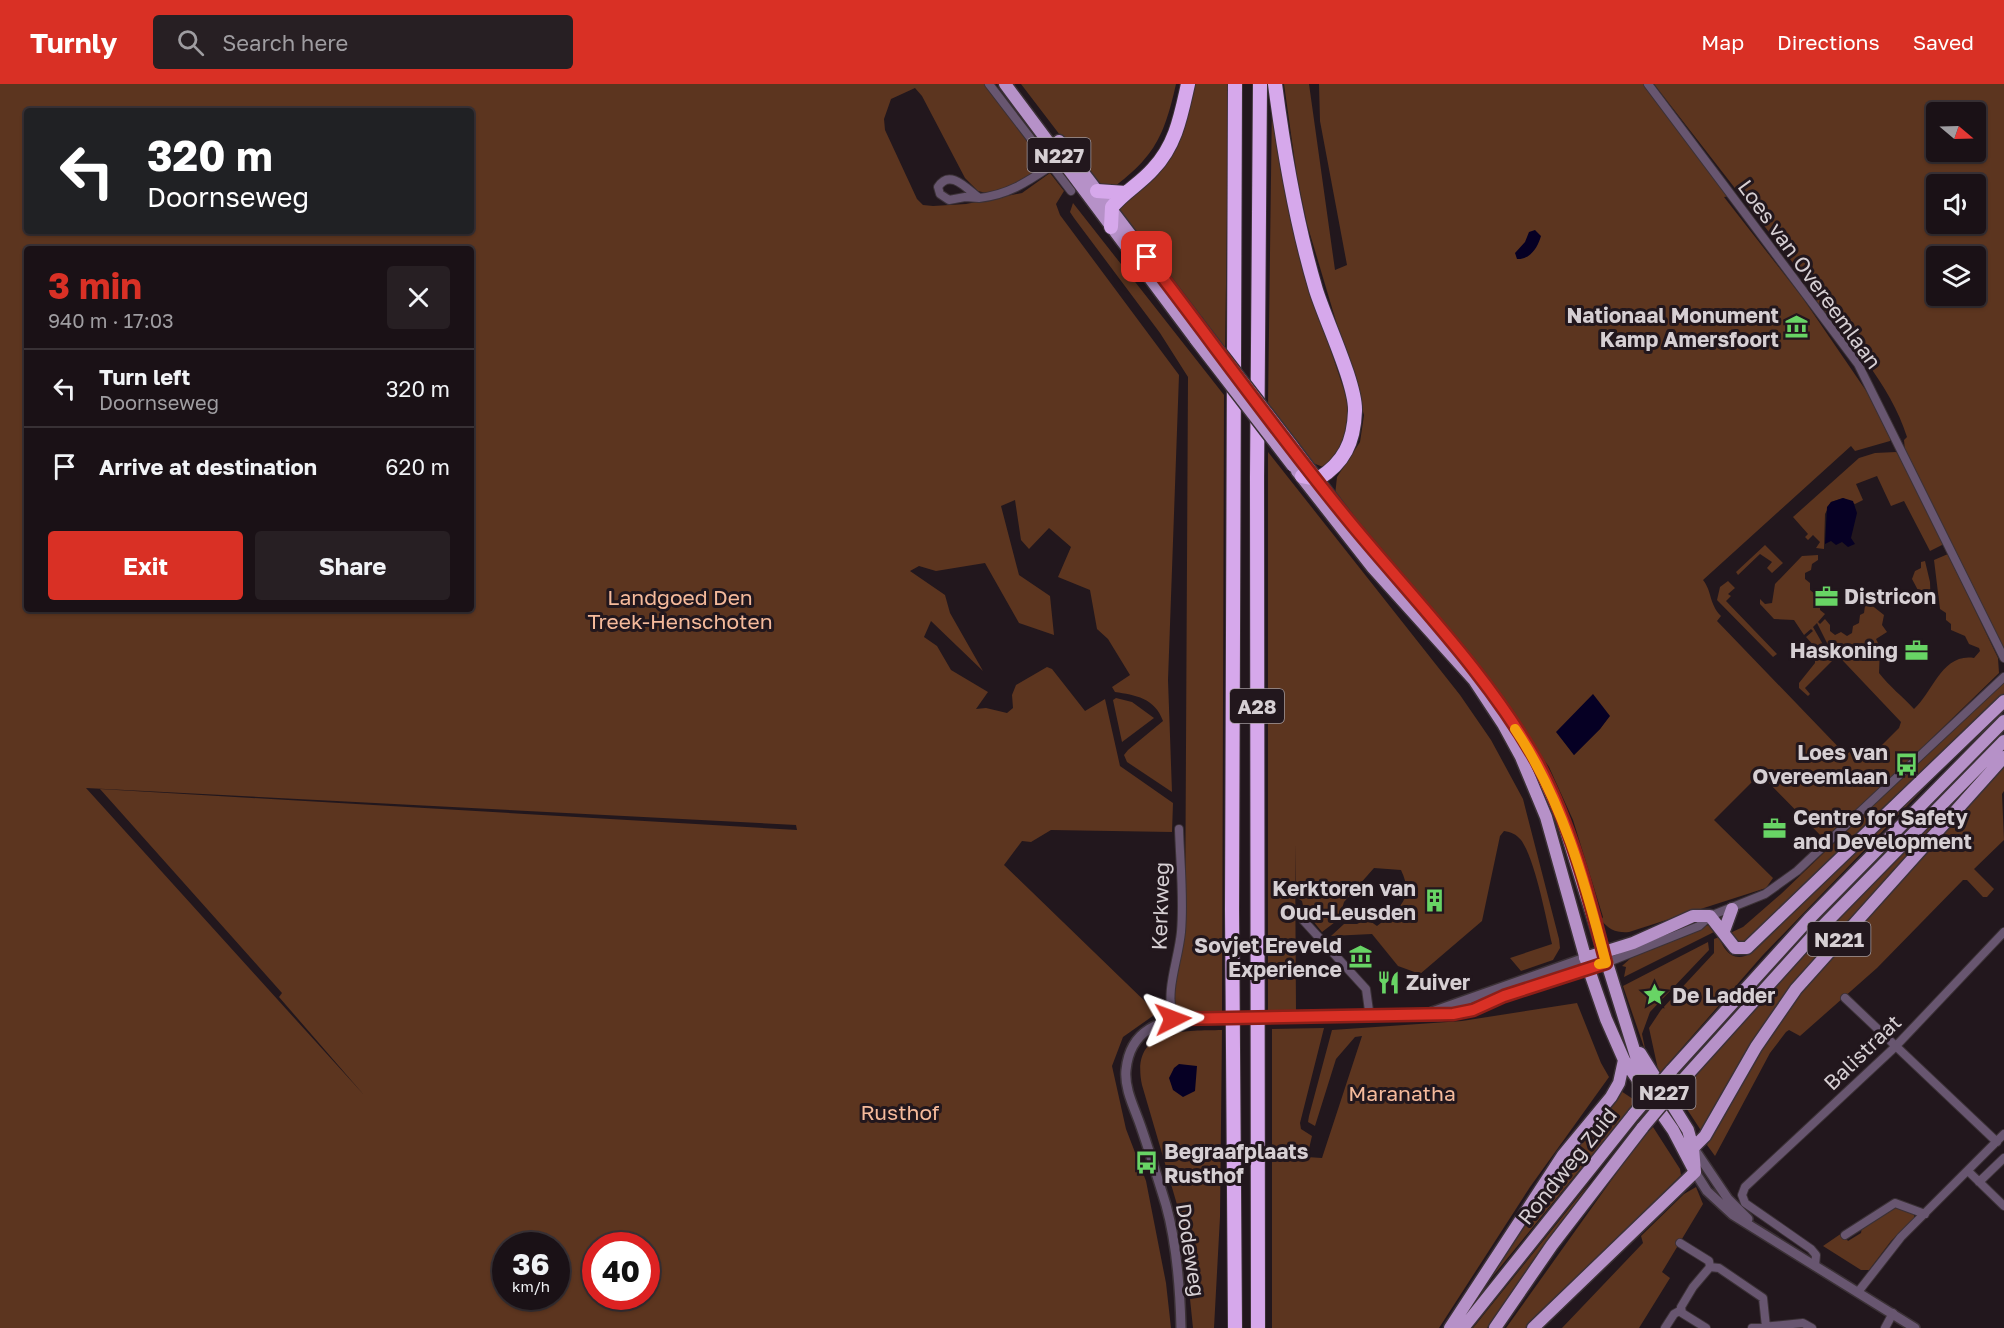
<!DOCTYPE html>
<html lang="en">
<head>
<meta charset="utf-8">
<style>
  body { margin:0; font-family:"Golos Text",sans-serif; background:#271f23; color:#f1f3f6; height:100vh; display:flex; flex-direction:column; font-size:22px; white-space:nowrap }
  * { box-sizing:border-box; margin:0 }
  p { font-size:20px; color:#9f9da1 }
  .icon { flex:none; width:33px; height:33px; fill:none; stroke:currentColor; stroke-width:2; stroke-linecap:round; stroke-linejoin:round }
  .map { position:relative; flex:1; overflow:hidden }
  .details { position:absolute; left:24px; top:162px; width:450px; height:366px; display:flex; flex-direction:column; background:#1a1116; border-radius:6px; box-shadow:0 2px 4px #0004,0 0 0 2px #383135 }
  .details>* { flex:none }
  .hud { position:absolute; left:24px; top:24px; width:450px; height:126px; border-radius:6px; box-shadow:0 2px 4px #0004,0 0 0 2px #383135; background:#202124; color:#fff; overflow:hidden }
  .needle { width:39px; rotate:109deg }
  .buttons { position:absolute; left:1926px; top:18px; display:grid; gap:12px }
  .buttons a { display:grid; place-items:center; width:60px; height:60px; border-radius:6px; background:#1a1116; box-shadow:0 2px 4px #0004,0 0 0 2px #383135; font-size:30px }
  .speed { position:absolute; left:492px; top:1148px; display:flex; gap:12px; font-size:30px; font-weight:700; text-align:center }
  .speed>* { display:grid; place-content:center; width:78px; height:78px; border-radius:50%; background:#1a1116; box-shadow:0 2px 4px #0004,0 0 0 2px #383135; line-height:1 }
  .speed small { font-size:15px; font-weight:400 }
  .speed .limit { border:9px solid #d22; background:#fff; color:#111 }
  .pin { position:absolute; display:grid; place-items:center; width:51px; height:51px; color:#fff; margin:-26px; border-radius:12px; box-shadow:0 3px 9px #0006 }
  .me { position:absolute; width:66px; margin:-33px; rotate:87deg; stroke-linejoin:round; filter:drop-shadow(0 0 4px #0008) }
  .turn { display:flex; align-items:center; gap:21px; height:126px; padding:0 24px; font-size:27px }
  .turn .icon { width:78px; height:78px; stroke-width:2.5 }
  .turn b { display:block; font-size:42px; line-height:51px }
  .round { display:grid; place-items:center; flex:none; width:63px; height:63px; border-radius:6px; background:#271f23 }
  .headline { display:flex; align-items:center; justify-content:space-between; height:102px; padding:0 24px }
  h1 { font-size:36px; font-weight:700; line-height:45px; color:#d93025 }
  .cta { display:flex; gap:12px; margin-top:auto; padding:12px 24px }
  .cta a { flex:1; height:69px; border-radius:6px; background:#d93025; color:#fff; font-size:24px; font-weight:700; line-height:69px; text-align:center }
  .cta a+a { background:#271f23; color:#f1f3f6 }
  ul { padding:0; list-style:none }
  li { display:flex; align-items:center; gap:18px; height:78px; padding:0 24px; border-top:2px solid #383135 }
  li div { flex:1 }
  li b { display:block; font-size:22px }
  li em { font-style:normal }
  header { display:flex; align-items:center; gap:36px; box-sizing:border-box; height:84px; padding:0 30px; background:#d93025; color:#fff }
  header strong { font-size:28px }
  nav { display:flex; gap:33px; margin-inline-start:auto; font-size:21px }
  .search { width:420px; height:54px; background:#271f23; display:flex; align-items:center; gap:15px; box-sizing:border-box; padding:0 21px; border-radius:6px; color:#9f9da1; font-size:22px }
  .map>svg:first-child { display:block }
  .green { fill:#5c351f; fill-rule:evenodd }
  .water { fill:#060024 }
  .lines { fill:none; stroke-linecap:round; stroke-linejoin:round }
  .minor-casing { stroke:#3b3136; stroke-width:10 }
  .tertiary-casing { stroke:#3b3136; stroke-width:12 }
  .primary-casing { stroke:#3b3136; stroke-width:15 }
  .motorway-casing { stroke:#3b3136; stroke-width:16 }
  .minor { stroke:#685670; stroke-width:8 }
  .tertiary { stroke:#685670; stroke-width:9 }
  .primary { stroke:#b691c8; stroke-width:12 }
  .motorway { stroke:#d6a8eb; stroke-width:14 }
  .tertiary-bridge-casing { stroke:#3b3136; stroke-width:12; stroke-linecap:butt }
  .primary-bridge-casing { stroke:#3b3136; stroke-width:15; stroke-linecap:butt }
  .tertiary-bridge { stroke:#685670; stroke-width:9 }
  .primary-bridge { stroke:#b691c8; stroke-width:12 }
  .route-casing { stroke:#8d1f18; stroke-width:15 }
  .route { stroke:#d93025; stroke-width:10 }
  .slow { stroke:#f59e0b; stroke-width:10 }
  .labels { text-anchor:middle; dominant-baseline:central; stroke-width:6; stroke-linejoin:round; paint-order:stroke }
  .shield { fill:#22171d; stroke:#a0989c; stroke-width:1.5 }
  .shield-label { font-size:20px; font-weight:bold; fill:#d6cfd3 }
  .street-label { font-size:21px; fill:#d6cfd3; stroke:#22171d }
  .poi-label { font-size:21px; font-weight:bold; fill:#d6cfd3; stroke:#22171d; text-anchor:end }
  .park-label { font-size:21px; fill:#f5ba9b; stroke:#22171d }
</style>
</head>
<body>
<header>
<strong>Turnly</strong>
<div class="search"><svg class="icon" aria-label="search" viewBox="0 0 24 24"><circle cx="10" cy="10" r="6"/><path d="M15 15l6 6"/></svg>Search here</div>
<nav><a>Map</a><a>Directions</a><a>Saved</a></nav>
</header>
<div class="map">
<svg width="2004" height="1244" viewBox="0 0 2004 1244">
  <rect width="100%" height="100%" fill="#22171d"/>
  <!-- green -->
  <path class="green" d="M0 0H987L1045 83 1002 107 986 109 978 107 965 94 922 12 915 4 891 15 884 35 885 46 917 115 923 121 933 122 966 120 1022 109 1050 89 1064 107 1056 120 1060 131 1179 291 1168 596 1172 708 1127 678 1124 671 1128 666 1163 637C1155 614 1135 611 1115 608L1112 603 1130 591 1108 555 1097 545 1090 506 1058 493 1071 463 1049 444 1029 465 1021 456 1015 416 1001 422 1019 491 1050 512 1054 551 1019 539 985 479 936 487 919 482 910 487 945 511 950 529 983 587 931 537 924 553 937 562 951 586 988 608 976 625 986 624 1007 629 1013 624 1012 611 1016 601 1047 583 1052 585 1085 627 1105 615 1120 682 1173 719 1172 748 1051 746 1031 758 1022 757 1004 781 1157 929 1123 953 1112 982 1126 1045 1146 1097 1166 1199 1171 1244H0ZM27 27H471V147H27ZM27 165H471V525H27ZM86 704 796 741 797 746 100 705 282 909 279 913 364 1011ZM506 1161H556V1212H506ZM596 1161H646V1212H596Z
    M1021 0H1176C1163 58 1152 75 1105 110Z
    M1191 0H1229L1225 267 1115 124 1150 94Z
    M1284 0H1309L1335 186 1347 181 1320 37 1319 0H1645L1732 112 1724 113 1802 213 1884 333 1881 336 1891 352 1890 357 1855 367 1851 362 1703 496C1712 507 1709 520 1721 532L1717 537 1846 671 1851 667 1856 677 1866 668 1871 672 1899 644 1901 638 1828 561 1817 539 1813 543 1825 564H1816L1806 553 1813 547 1811 545 1804 551 1794 536 1774 535 1760 520V515L1765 520 1772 519 1775 500 1802 472 1818 471V476L1812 480 1811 486 1805 489V495L1810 499V506L1815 510V516L1820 520V526L1825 530 1818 538 1820 540 1825 535 1830 541V547L1835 551 1841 548 1847 552 1852 549 1853 542 1859 539 1860 531 1864 529 1865 522 1870 520 1884 531 1882 541 1887 548 1876 555 1880 563 1879 589C1890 603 1902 612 1914 625 1933 608 1942 569 1974 574L1980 567 1979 564 1969 560 1965 552 1951 546V540L1946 536V529L1940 525 1934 476 1948 470 1998 574 1999 589 1826 757 1760 690 1714 736 1773 794 1766 804 1629 848C1617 849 1609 846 1601 836L1603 833 1573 736 1549 683 1493 603 1335 411 1337 393 1360 358 1364 331 1307 140 1297 93ZM1609 632 1600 645 1574 671 1557 648Z
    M1654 0H2004V565L1905 367 1904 356 1907 353C1890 299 1850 258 1815 215L1821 216 1807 197ZM1936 28H1976V68H1936ZM1936 100H1976V140H1936ZM1936 172H1976V212H1936Z
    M1272 17 1326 252 1351 327C1351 350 1340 368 1323 383L1313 379 1268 322Z
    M1073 119 1224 311 1222 929H1181C1163 909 1182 871 1185 848L1188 293 1160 249 1074 134 1070 128Z
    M1268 368 1460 611 1491 656 1523 715 1559 855 1560 864 1553 876 1521 887 1510 874 1552 860C1546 834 1535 775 1521 756 1516 750 1511 748 1504 747L1500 752 1482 837 1420 890 1398 882 1372 850 1331 852 1344 840H1357L1367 835 1377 842C1399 825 1415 815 1401 786L1374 784 1344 818 1339 835 1322 848 1304 826 1302 817 1296 813 1295 760 1296 927H1268Z
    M1896 368 1900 371 1944 460 1930 467 1904 417 1891 422 1877 392 1856 400 1863 416 1855 420 1843 414 1831 418 1825 430 1824 465 1816 464 1820 458 1813 451 1808 456 1805 453 1808 450 1793 433 1859 374 1875 369Z
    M1765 461 1783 479 1772 489 1767 484 1772 478 1760 470 1738 491 1736 488Z
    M1925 477 1930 498 1931 526 1930 518 1924 514 1917 516 1920 510 1912 495 1915 487 1921 484V478Z
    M1728 497 1735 504 1728 510 1731 512 1726 517 1777 570 1773 573 1717 516 1720 503Z
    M1815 567 1827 568 1835 574 1805 604 1810 610 1808 612 1799 604V599L1815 579Z
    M2004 596V611L1806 798 1746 858H1738L1730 849 1743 843 1781 810Z
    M1116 614 1132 618 1154 634 1122 658 1113 616Z
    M1983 643 1762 872 1659 990 1649 944 1661 926 1714 869V855L1719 853C1723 864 1731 877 1745 872 1762 866 1782 833 1796 819 1855 758 1921 702 1983 643Z
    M2004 664V669L1825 865 1702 1048 1679 1013 1693 993 1811 863Z
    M2004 676V707L2002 710 2004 756 1974 785 1994 805 1987 813H1983L1967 796H1963L1877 884 1800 952 1789 946 1786 948 1770 969 1715 1072 1707 1061 1758 965 1813 890Z
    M1708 841 1716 847 1624 893 1626 883 1622 882 1633 872Z
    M1708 858 1709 866 1650 928 1642 950 1646 969 1623 902Z
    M1577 919 1601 979 1609 993 1530 1103 1439 1244H1272V945L1324 944 1300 1039 1301 1045 1312 1052 1307 1073 1322 1074 1362 952 1355 953 1336 975 1315 1042 1308 1038 1309 1032 1332 946 1462 937Z
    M1222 946 1220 1133 1214 1244H1193L1184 1156 1178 1124 1142 1001C1130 944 1182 947 1222 946Z
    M1621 1007 1636 1017 1484 1203 1556 1087Z
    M1653 1043 1680 1085 1681 1091 1527 1244H1506L1640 1056Z
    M1591 1097 1487 1244H1473Z
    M1696 1103 1703 1120 1662 1188 1670 1194 1639 1244H1562L1643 1159 1641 1152 1684 1110Z
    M1897 1123 1914 1130V1134L1891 1157 1869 1186H1861L1823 1162 1842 1149 1848 1157 1861 1149 1862 1143Z"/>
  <!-- water -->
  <path class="water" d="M1535 146 1541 152C1538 163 1530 176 1517 175L1515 169 1525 158 1529 148Z
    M1843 414 1853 417 1857 429 1851 454 1855 460 1848 463 1842 458 1836 461 1831 457 1825 460 1827 423 1831 418Z
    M1593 610 1610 632 1600 645 1574 671 1556 648Z
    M1179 980 1197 982 1195 1007 1183 1013 1173 1006 1169 994 1174 984Z"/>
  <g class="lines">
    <defs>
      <path id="minor" d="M989 0 1071 107
        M1648 0 1858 280 2004 574
        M979 114 965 113 949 116 940 110 938 103C950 84 967 105 979 114 1008 111 1027 98 1051 82
        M1303 836 1366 905 1370 934
        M1606 879 1699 842 1710 832 1765 810 1797 787 2004 593
        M1845 914 1997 1058
        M1173 935C1165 905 1178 878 1181 848 1184 814 1180 778 1179 745
        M1968 1087 2004 1122
        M1979 1098 2004 1074
        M1845 1151 1895 1119 1925 1130
        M1680 1159 1709 1177 1710 1183
        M1815 1182 1816 1171 1811 1165 1745 1119 1742 1111 1745 1103 1895 963 2004 848
        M1858 1208 1901 1153 2004 1050
        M1665 1244 1674 1230 1681 1226
        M1706 1244 1682 1229 1681 1223 1693 1203 1710 1183 1719 1184 1763 1214 1766 1243
        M1752 1244 1803 1239 1812 1244
        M1885 1244 1893 1229"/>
      <path id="tertiary" d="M1432 928 1585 874
        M1294 932H1437L1465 928 1504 912 1606 879
        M1695 1066 1728 1115 1748 1135
        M1695 1088 1707 1107 1733 1131 1915 1244
        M1181 1244C1180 1204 1177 1160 1166 1121 1158 1095 1150 1069 1141 1043 1135 1025 1124 1005 1126 986 1130 945 1161 935 1195 934"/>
      <path id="primary" d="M1005 0 1196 256
        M1059 57 1196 237
        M1293 363 1352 441 1463 572
        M1297 387 1373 484 1474 596 1503 640 1521 673 1546 733 1588 883 1606 935 1624 976 1673 1046 1695 1088
        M1506 632 1536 677 1562 734 1644 998
        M1724 847 1732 825
        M1585 874 1633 859 1693 832H1710L1735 864H1747L2004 617
        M1671 987 1809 835 2004 637
        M1680 999 1810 855 2004 657
        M1693 1064 1705 1052 1756 963 1796 905 2004 673
        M1450 1244 1563 1071 1611 1013 1619 999 1624 976
        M1463 1244 1634 1030
        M1495 1244 1552 1161 1643 1043
        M1533 1244 1695 1088 1693 1064 1688 1046 1640 969"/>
      <path id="motorway" d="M1235 0 1232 825 1235 1244
        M1275 0C1284 69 1296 139 1316 206 1325 235 1356 300 1355 327 1354 358 1344 379 1318 395L1302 392
        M1097 107 1126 109
        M1111 143 1112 123C1124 108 1141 99 1153 85 1176 61 1181 31 1188 0
        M1258 1244 1257 393 1260 0"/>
    </defs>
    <!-- minor casing -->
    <use href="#minor" class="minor-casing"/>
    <!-- tertiary casing -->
    <use href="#tertiary" class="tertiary-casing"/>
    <!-- primary casing -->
    <use href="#primary" class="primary-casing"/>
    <!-- motorway casing -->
    <use href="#motorway" class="motorway-casing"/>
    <!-- minor -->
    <use href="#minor" class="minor"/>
    <!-- tertiary -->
    <use href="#tertiary" class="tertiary"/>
    <!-- primary -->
    <use href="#primary" class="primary"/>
    <!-- motorway -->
    <use href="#motorway" class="motorway"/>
    <defs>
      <path id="tertiary-bridge" d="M1195 934 1294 932"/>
      <path id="primary-bridge" d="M1196 237 1293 363
        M1196 256 1293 382
        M1634 1030 1671 987
        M1643 1043 1680 999"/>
    </defs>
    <!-- tertiary-bridge casing -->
    <use href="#tertiary-bridge" class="tertiary-bridge-casing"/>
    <!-- primary-bridge casing -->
    <use href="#primary-bridge" class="primary-bridge-casing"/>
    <!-- tertiary-bridge -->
    <use href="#tertiary-bridge" class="tertiary-bridge"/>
    <!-- primary-bridge -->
    <use href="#primary-bridge" class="primary-bridge"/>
  </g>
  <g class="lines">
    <defs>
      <path id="route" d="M1147 173C1216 263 1282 356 1354 443 1417 519 1488 591 1537 678 1570 739 1589 811 1606 879L1504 912 1473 926 1453 930 1173 935"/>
    </defs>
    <!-- route casing -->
    <use href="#route" class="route-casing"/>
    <!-- route -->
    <use href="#route" class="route"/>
    <!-- slow -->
    <path class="slow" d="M1515 645C1562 715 1585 798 1606 879L1599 880"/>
  </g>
  <!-- icons -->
  <defs>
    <symbol id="museum-bare" viewBox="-9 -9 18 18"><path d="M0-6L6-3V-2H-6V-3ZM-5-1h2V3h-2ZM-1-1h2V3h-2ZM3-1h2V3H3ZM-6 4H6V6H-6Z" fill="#68d465" stroke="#22171d" stroke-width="2.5" paint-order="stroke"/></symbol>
    <symbol id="office-bare" viewBox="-9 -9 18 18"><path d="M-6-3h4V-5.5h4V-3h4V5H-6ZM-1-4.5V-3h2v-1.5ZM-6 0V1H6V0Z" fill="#68d465" stroke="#22171d" stroke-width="2.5" paint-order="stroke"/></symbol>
    <symbol id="bus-bare" viewBox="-9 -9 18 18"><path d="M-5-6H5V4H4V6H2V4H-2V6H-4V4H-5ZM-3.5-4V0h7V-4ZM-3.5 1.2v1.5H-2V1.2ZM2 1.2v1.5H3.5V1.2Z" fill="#68d465" stroke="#22171d" stroke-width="2.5" paint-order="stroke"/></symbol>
    <symbol id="building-bare" viewBox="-9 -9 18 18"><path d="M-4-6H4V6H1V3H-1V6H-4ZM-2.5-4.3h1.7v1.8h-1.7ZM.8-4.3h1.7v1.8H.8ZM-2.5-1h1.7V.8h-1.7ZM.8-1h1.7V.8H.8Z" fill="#68d465" stroke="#22171d" stroke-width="2.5" paint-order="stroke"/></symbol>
    <symbol id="restaurant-bare" viewBox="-9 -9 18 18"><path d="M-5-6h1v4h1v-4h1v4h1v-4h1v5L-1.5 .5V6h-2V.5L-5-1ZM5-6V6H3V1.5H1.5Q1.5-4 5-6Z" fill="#68d465" stroke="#22171d" stroke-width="2.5" paint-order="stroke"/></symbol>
    <symbol id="sight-bare" viewBox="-9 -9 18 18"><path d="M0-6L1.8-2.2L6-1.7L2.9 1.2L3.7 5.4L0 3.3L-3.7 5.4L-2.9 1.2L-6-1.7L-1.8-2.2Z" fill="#68d465" stroke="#22171d" stroke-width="2.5" paint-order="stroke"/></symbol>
  </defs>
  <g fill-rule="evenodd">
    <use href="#museum-bare" x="1780" y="226" width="33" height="33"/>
    <use href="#office-bare" x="1810" y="496" width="33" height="33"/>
    <use href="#office-bare" x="1900" y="550" width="33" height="33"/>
    <use href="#bus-bare" x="1890" y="664" width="33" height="33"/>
    <use href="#office-bare" x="1758" y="728" width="33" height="33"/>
    <use href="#building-bare" x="1418" y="800" width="33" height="33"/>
    <use href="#museum-bare" x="1344" y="856" width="33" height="33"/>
    <use href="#restaurant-bare" x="1372" y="882" width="33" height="33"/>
    <use href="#sight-bare" x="1638" y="894" width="33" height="33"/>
    <use href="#bus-bare" x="1130" y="1062" width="33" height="33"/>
  </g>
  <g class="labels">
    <!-- shield labels -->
    <g class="shield">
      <rect x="1027.5" y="54" width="63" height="34" rx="4.5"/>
      <rect x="1230" y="605" width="54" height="34" rx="4.5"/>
      <rect x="1807.5" y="838" width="63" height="34" rx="4.5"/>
      <rect x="1632.5" y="991" width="63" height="34" rx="4.5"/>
    </g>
    <g class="shield-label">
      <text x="1059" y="71">N227</text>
      <text x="1257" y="622">A28</text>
      <text x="1839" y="855">N221</text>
      <text x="1664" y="1008">N227</text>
    </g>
    <!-- street labels -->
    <g class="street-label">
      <text transform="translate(1810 190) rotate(54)">Loes van Overeemlaan</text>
      <text transform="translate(1160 822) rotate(-88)">Kerkweg</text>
      <text transform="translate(1862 968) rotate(-44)">Balistraat</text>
      <text transform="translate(1567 1082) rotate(-51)">Rondweg Zuid</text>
      <text transform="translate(1191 1166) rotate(81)">Dodeweg</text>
    </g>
    <!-- poi labels -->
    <g class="poi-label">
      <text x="1779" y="231">Nationaal Monument<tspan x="1779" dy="24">Kamp Amersfoort</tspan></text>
      <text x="1844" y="512" text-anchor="start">Districon</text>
      <text x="1898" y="566">Haskoning</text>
      <text x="1888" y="668">Loes van<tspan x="1888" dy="24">Overeemlaan</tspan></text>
      <text x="1793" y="733" text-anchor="start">Centre for Safety<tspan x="1793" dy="24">and Development</tspan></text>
      <text x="1416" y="804">Kerktoren van<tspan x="1416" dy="24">Oud-Leusden</tspan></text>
      <text x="1342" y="861">Sovjet Ereveld<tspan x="1342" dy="24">Experience</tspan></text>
      <text x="1406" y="898" text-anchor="start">Zuiver</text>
      <text x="1672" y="911" text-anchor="start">De Ladder</text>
      <text x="1164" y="1067" text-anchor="start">Begraafplaats<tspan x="1164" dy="24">Rusthof</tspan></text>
    </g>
    <!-- park labels -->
    <g class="park-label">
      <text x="680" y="513">Landgoed Den<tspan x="680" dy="24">Treek-Henschoten</tspan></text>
      <text x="1402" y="1009">Maranatha</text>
      <text x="900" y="1028">Rusthof</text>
    </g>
  </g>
</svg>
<div class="buttons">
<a><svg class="needle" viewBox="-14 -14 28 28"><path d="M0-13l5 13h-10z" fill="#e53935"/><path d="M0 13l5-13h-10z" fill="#9f9da1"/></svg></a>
<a><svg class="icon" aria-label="sound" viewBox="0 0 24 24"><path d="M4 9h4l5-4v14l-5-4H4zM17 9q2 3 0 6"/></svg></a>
<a><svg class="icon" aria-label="layers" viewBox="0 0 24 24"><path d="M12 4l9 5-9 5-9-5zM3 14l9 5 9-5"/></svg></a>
</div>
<div class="speed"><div>36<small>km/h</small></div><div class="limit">40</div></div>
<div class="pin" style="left:1147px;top:173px;background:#d93025"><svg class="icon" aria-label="arrive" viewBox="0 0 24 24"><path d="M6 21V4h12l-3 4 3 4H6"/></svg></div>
<svg class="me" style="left:1173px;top:935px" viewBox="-20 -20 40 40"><path d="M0-17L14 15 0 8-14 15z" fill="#d93025" stroke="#fff" stroke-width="4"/></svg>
<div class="hud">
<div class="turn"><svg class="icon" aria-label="left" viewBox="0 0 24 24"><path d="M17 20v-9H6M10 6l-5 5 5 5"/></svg><div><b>320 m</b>Doornseweg</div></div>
</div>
<section class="details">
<div class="headline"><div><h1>3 min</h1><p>940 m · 17:03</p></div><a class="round"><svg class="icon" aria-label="close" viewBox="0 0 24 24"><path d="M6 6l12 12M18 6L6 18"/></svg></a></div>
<ul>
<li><svg class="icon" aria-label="left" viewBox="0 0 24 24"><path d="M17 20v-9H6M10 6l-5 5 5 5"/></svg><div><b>Turn left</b><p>Doornseweg</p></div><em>320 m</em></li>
<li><svg class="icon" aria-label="arrive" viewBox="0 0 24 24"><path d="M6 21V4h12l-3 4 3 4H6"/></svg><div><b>Arrive at destination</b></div><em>620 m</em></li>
</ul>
<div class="cta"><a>Exit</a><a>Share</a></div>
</section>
</div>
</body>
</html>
